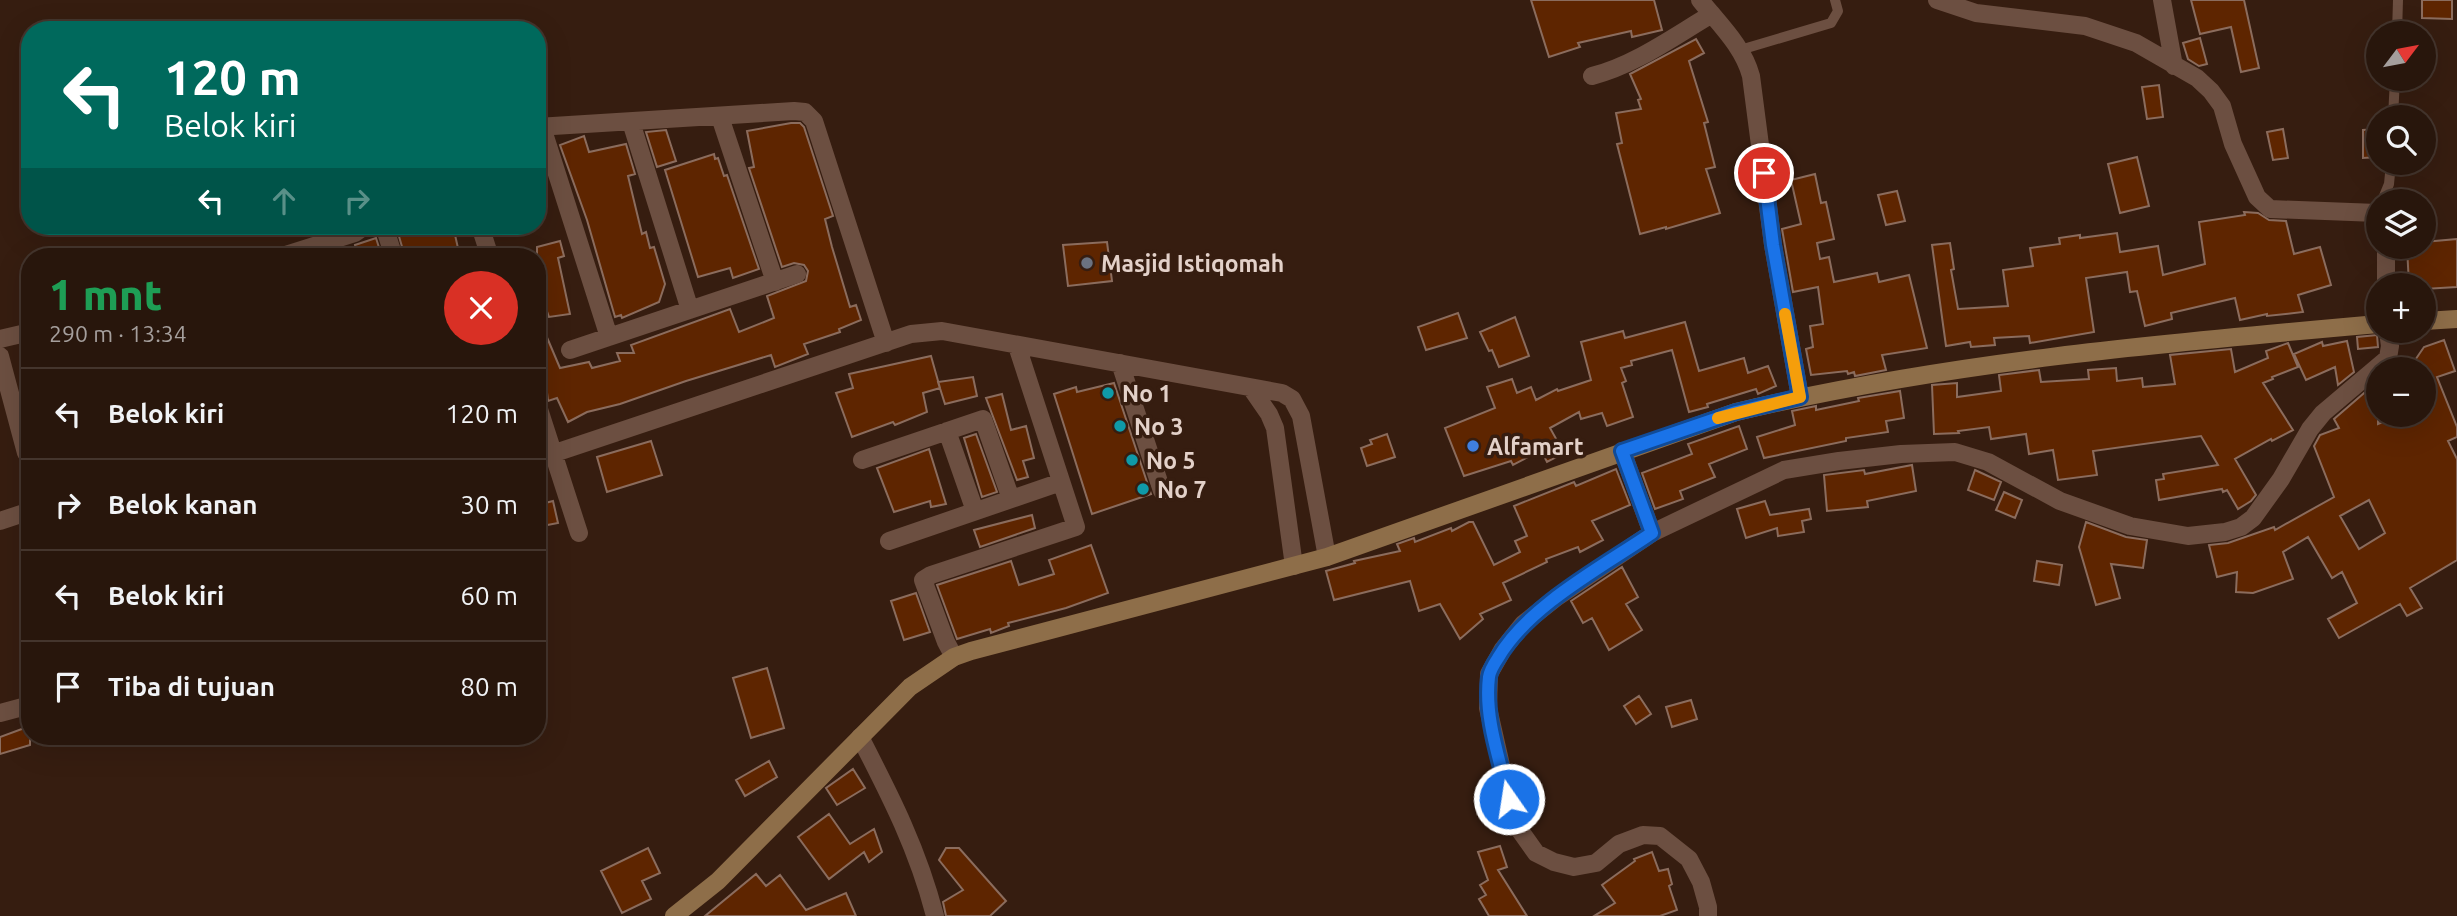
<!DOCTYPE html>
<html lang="id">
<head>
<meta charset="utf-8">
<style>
  body { margin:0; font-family:Ubuntu,sans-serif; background:#34231a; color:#f1f3f6; height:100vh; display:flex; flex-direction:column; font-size:26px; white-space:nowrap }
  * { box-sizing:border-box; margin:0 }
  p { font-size:23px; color:#a59f9d }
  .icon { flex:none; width:38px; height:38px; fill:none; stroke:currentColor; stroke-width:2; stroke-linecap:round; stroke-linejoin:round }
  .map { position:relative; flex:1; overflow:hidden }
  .drawer { position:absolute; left:21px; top:248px; width:525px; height:497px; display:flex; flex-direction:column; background:#28160c; border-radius:28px; box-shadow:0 7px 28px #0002,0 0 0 2px #44352d }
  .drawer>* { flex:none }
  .banner { position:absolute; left:21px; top:21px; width:525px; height:214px; border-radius:28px; box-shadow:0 7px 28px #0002,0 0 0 2px #44352d; background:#00695c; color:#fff; overflow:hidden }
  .needle { width:46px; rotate:58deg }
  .fabs { position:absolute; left:2366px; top:21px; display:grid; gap:14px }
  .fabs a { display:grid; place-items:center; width:70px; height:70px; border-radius:50%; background:#28160c; box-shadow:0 7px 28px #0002,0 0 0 2px #44352d; font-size:35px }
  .pin { position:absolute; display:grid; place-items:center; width:60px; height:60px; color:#fff; margin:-30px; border:4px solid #fff; border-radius:50%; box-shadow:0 2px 7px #0007 }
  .me { position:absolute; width:77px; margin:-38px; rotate:347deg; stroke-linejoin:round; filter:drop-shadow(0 0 5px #0008) }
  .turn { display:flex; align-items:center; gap:24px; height:147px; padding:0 28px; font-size:32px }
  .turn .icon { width:91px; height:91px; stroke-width:2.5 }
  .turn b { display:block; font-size:49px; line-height:60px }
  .lanes { display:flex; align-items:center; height:66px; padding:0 28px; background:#0003; justify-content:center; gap:35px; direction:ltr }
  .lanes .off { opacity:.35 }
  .round { display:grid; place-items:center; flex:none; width:74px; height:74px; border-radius:37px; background:#34231a }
  .headline { display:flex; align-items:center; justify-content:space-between; height:119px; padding:0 28px }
  h1 { font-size:42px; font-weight:800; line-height:52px; color:#1e9e55 }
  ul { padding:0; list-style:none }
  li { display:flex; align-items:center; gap:21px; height:91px; padding:0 28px; border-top:2px solid #44352d }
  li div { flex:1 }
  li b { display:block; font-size:26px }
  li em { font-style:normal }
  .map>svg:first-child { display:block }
  .building { fill:#5e2500; stroke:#8b6c5d; stroke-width:2; fill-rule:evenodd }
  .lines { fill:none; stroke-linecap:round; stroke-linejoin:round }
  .lane { stroke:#6c4f41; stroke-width:10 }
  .street { stroke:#6c4f41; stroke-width:18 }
  .secondary { stroke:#8e6e49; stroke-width:18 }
  .route-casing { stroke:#114b97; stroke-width:18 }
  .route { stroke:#1a73e8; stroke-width:12 }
  .slow { stroke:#f59e0b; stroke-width:12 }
  .worship-dot { fill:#6b7280; stroke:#361d10; stroke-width:2.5 }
  .culture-dot { fill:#0f9aa8; stroke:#361d10; stroke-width:2.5 }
  .shop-dot { fill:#3f7fe0; stroke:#361d10; stroke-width:2.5 }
  .labels { text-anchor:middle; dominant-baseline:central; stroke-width:7; stroke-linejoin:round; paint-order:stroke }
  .poi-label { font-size:23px; font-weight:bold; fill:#e3d1c9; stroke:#361d10; text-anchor:start }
</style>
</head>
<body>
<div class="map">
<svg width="2457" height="916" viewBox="0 0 2457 916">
  <rect width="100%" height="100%" fill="#361d10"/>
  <!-- building -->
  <path class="building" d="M1531 0H1654L1662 30 1632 37 1631 31 1578 43 1580 47 1549 57Z
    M2191 0H2244L2259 68 2241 72 2231 27 2200 34Z
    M2422 0H2452V19L2422 18Z
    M2200 38 2207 64 2199 66 2188 59 2183 43Z
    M1696 39 1704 53 1689 61 1708 122 1704 123 1715 167 1706 169 1720 213 1666 229V227L1640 234 1617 144 1622 143 1616 113 1641 109 1638 100 1641 99 1630 74Z
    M2159 85 2163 117 2147 119 2142 87Z
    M791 123H800L804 127 833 216 825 219 832 247 850 307 856 305 861 320 839 329 840 332 804 344 808 354 775 367 771 355 686 381 620 404 587 412 568 422 557 398 548 401 546 384 537 361V314L560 368 589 362 592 368 620 361 617 353H634L631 345 730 309 739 332 774 318 767 296 806 281 808 271 804 265 794 263 782 267 749 168 754 167 747 131Z
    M2283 129 2288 158 2273 160 2267 132Z
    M2378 129V157L2363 158V130Z
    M666 130 676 161 657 167 646 132Z
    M584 136 589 152 626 144 635 174 628 176 642 234 646 232 650 248 654 247 665 284 659 302 622 318 621 315 615 317 587 220 560 145Z
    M714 154 715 159 718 158 724 176 727 175 759 269 733 278 730 268 698 277 665 170Z
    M2137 157 2149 206 2120 213 2108 164Z
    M1815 174 1821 203 1826 202 1834 239 1817 243 1820 259 1829 257 1834 282 1877 273 1879 282 1909 275 1927 348 1882 355 1886 370 1855 376 1854 372 1848 374 1847 371 1811 375 1806 349 1813 347 1810 326 1823 324 1818 287 1793 292 1782 229 1801 224 1791 180Z
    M1897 191 1905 221 1886 225 1878 195Z
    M2244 212 2258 213 2269 220 2286 221 2294 254 2320 247 2331 285 2298 295 2303 312 2267 316V314L2240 320 2235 298 2171 313 2172 319 2145 326 2137 291 2130 292 2127 272 2086 278 2094 332 2030 343 2029 336 1994 338 1995 345 1971 347 1970 342 1946 346 1932 245 1950 243 1954 269 1951 270 1958 309 2008 306 2003 270 2033 266 2030 248 2060 244 2059 238 2080 235V238L2117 233 2120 252 2158 246 2163 275 2205 264 2199 222 2245 215Z
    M396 226H453L460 257H405Z
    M376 238 382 257H358L355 245Z
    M2457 239V287L2424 289V285H2409L2407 247H2424V242Z
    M560 241 564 256 558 258 570 314 549 317 537 283V247Z
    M1107 242 1112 281 1068 286 1063 245Z
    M1458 313 1467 338 1426 350 1418 327Z
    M1515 317 1529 356 1499 367 1492 350 1489 351 1480 332Z
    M1685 322 1699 371 1744 358 1748 373 1768 366 1776 386 1758 394 1756 389 1707 404 1708 407 1689 412 1672 350 1631 361 1632 365 1621 368 1626 381 1622 383 1633 417 1607 426 1602 413 1581 419 1579 412 1550 428 1564 453 1547 462 1541 450 1513 465 1511 461 1464 476 1445 428 1495 408 1487 387 1512 379 1517 393 1531 387 1536 400 1557 389 1558 391 1591 380 1581 342 1623 331 1625 338Z
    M2377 335 2378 347 2358 349 2357 337Z
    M2444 340 2455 371 2437 377 2457 427V437L2448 441 2457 459V560L2410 588 2422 608 2407 616 2400 604 2339 638 2328 619 2357 603 2342 572 2332 578 2308 537 2283 552 2293 579 2253 593 2236 592 2237 572 2217 577 2209 545 2228 543 2274 527 2275 530 2334 497 2314 446 2320 435 2339 428 2334 419 2378 381V424L2400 415H2424V369H2409L2424 347ZM2369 500 2385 533 2359 549 2340 516Z
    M2347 341 2354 372 2338 385 2335 367 2306 380 2294 354 2322 342 2323 346Z
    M2288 343 2298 367 2272 377 2273 379 2263 383 2293 430 2272 441 2271 439 2235 459 2256 495 2251 501 2238 509 2227 490 2223 492 2222 489 2159 500 2156 480 2164 479 2163 474 2218 465 2201 436 2093 451 2097 475 2058 480 2053 450 2029 454 2026 434 1991 439 1989 427 1958 431 1959 433 1934 434 1932 385 1957 383V397L2001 391 1999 375 2039 370 2041 382 2089 379 2088 370 2116 368 2117 381 2142 378 2143 387 2175 384 2170 355 2231 349 2235 372 2268 358 2266 351Z
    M931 356 940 388 923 393 927 412 895 425 893 422 852 437 836 393 853 388 849 374Z
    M973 377 977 396 945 404 938 382Z
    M1114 383 1151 494 1092 514 1054 394 1076 387 1077 392Z
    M1900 391 1904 418 1886 421 1888 432 1846 438V441L1764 458 1757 437 1795 425 1792 411 1816 406V410L1859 401 1858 398Z
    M1002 394 1011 430 1026 426 1034 458 1023 461 1028 477 1017 480 986 398Z
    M1739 426 1747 449 1709 464 1715 477 1680 491 1683 499 1655 509 1642 473 1692 454 1688 444Z
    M976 434 997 492 982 497 964 438Z
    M1387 434 1395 457 1367 466 1361 448 1372 444 1370 440Z
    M651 441 662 475 607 492 597 457Z
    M929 449 946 504 931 507 930 501 894 512 877 468Z
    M1912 465 1916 491 1867 501 1868 507 1827 511 1824 475 1864 470 1865 474Z
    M1616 469 1630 505 1592 521 1603 540 1580 552 1578 547 1546 559 1547 562 1503 583 1511 600 1480 614 1483 619 1460 639 1440 604 1419 611 1410 581 1334 600 1326 571 1355 563 1354 561 1400 551 1397 544 1414 538 1415 542 1451 528 1452 531 1469 522H1473L1494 565 1520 552 1515 541 1527 536 1514 506 1574 482 1576 486Z
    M1975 470 2001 482 1994 500 1968 490Z
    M2004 492 2022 500 2015 518 1996 510Z
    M553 501 558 523 537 527V505Z
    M1765 501 1770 515 1809 509 1811 519 1802 521 1804 532 1778 536 1777 528 1746 538 1737 509Z
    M1032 515 1035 528 980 547 974 530Z
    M2086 522 2126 537 2147 540 2143 568 2111 564 2120 598 2096 605 2079 547Z
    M1091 545 1108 593 1066 608 1008 623 1009 626 991 633 990 629 957 639 937 585 1011 561 1019 585 1054 574 1049 560Z
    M2037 561 2062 565 2059 585 2034 581Z
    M1622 567 1638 597 1626 604 1642 630 1609 650 1592 618 1583 623 1571 601Z
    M916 593 930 632 904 640 891 601Z
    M767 668 784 728 751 738 733 678Z
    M1639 696 1651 714 1636 724 1624 706Z
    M1691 700 1697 719 1672 727 1666 707Z
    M30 726V745L0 754V737Z
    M769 761 777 777 745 796 736 780Z
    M853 769 865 788 837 805 826 788Z
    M829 814 850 844 874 829 882 852 869 862 864 852 829 879 798 837Z
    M1500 846 1507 867 1498 870 1527 916H1489L1479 899 1486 895 1480 885 1488 880 1478 852Z
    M648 848 660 873 642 881 651 899 622 913 601 871Z
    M946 848H959L1006 901 990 916H946L943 902 963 890 939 860Z
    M1652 852 1659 871 1668 869 1672 884 1669 886 1677 910 1660 916H1594L1615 903 1602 885 1635 861 1634 859Z
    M756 874 766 886 780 875 806 910 846 893 856 916H705Z"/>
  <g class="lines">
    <!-- lane -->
    <path class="lane" d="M2397 33 2398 0
      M1740 50 1831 23 1838 11 1835 0
      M2393 117 2395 79
      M2382 201 2389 184 2391 163"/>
    <!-- street -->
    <path class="street" d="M1700 0C1719 24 1743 46 1751 76L1773 245 1800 397
      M1937 0 1976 13 2085 26 2136 43 2197 78 2211 91 2222 106 2233 144 2257 197 2270 209 2377 213 2378 217
      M2162 0 2174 66
      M1592 76C1635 65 1673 37 1712 14
      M720 117 775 282
      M631 122 690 310
      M537 127 794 111 805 112 814 121 886 343
      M542 127 609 337
      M384 226 394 257
      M480 226 490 257
      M2386 247V285
      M279 257 355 233 365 226
      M0 339 30 332
      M570 350 797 274
      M0 356 26 453
      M1120 363 1162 491
      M1251 388 1269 414 1275 428 1294 566
      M537 403 579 533
      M947 431 975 511
      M1622 451 1652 533
      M537 459 911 334 942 331 1282 393 1292 399 1301 416 1327 557
      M862 460 983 419 1011 499
      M0 521 30 511
      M889 541 1061 482
      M954 657 946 642 923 580 931 575 1076 527 1017 346
      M0 713 30 705
      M860 737C891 797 918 850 935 916
      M1708 916V907L1701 882 1689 859 1660 836 1643 835 1619 844 1596 863 1574 867 1554 862 1536 853 1514 822 1488 708 1489 674 1503 649 1523 624 1557 597 1652 533 1784 470 1839 461 1901 454 1955 452 1988 462 2060 501 2130 526 2188 536 2225 532 2241 527 2253 518 2281 479 2310 429 2323 413 2388 358 2390 346 2388 331"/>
    <!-- secondary -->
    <path class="secondary" d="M2424 321 2457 319
      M674 916 718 881 910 687 954 657 971 651 1327 557 1736 412C1947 362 2162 343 2378 324"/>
  </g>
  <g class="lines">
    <defs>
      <path id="route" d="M1509 799C1500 760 1484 718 1489 677 1490 670 1494 664 1498 658 1528 606 1602 567 1652 533L1622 451 1736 412 1800 397 1773 245 1764 173"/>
    </defs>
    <!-- route casing -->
    <use href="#route" class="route-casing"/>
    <!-- route -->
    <use href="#route" class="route"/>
    <!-- slow -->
    <path class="slow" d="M1718 418 1800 397 1785 314"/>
  </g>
  <!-- markers -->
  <circle class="worship-dot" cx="1087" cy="263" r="7"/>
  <g class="culture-dot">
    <circle cx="1108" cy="393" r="7"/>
    <circle cx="1120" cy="426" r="7"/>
    <circle cx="1132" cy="460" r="7"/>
    <circle cx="1143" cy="489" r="7"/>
  </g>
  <circle class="shop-dot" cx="1473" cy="446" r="7"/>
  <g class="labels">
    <!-- poi labels -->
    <g class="poi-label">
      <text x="1101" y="263">Masjid Istiqomah</text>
      <text x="1122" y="393">No 1</text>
      <text x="1134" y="426">No 3</text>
      <text x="1487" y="446">Alfamart</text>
      <text x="1146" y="460">No 5</text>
      <text x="1157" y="489">No 7</text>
    </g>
  </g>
</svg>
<div class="fabs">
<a><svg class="needle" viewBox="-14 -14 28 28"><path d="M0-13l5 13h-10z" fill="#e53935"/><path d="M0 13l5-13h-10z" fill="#a59f9d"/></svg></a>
<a><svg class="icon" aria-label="search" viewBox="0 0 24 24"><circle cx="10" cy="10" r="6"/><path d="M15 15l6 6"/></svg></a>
<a><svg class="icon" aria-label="layers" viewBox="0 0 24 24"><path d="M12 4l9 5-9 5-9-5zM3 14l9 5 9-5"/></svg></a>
<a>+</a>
<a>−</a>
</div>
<div class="pin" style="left:1764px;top:173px;background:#d93025"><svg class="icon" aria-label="arrive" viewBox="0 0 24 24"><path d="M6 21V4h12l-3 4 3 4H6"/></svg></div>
<svg class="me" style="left:1509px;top:799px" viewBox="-20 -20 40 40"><circle r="17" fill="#1a73e8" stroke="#fff" stroke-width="3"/><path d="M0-11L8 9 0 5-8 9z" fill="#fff"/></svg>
<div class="banner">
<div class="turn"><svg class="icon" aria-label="left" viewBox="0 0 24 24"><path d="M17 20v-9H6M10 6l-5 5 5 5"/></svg><div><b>120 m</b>Belok kiri</div></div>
<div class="lanes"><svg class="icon" aria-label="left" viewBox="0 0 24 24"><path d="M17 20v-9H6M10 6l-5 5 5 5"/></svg><svg class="icon off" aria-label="ahead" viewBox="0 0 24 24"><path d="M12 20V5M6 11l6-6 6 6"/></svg><svg class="icon off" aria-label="right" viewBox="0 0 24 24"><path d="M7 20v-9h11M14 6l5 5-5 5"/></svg></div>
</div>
<section class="drawer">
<div class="headline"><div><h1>1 mnt</h1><p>290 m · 13:34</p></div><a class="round" style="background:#d93025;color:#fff"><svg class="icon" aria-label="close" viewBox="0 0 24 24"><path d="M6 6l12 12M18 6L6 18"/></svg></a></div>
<ul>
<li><svg class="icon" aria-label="left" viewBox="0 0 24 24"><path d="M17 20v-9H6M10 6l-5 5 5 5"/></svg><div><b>Belok kiri</b></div><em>120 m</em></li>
<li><svg class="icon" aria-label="right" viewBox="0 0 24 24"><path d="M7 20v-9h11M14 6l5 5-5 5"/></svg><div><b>Belok kanan</b></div><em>30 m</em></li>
<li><svg class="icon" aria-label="left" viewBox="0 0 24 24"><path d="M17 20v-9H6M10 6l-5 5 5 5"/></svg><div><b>Belok kiri</b></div><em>60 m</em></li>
<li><svg class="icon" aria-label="arrive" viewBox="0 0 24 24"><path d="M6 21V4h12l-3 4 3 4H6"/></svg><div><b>Tiba di tujuan</b></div><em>80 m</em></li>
</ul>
</section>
</div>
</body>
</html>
